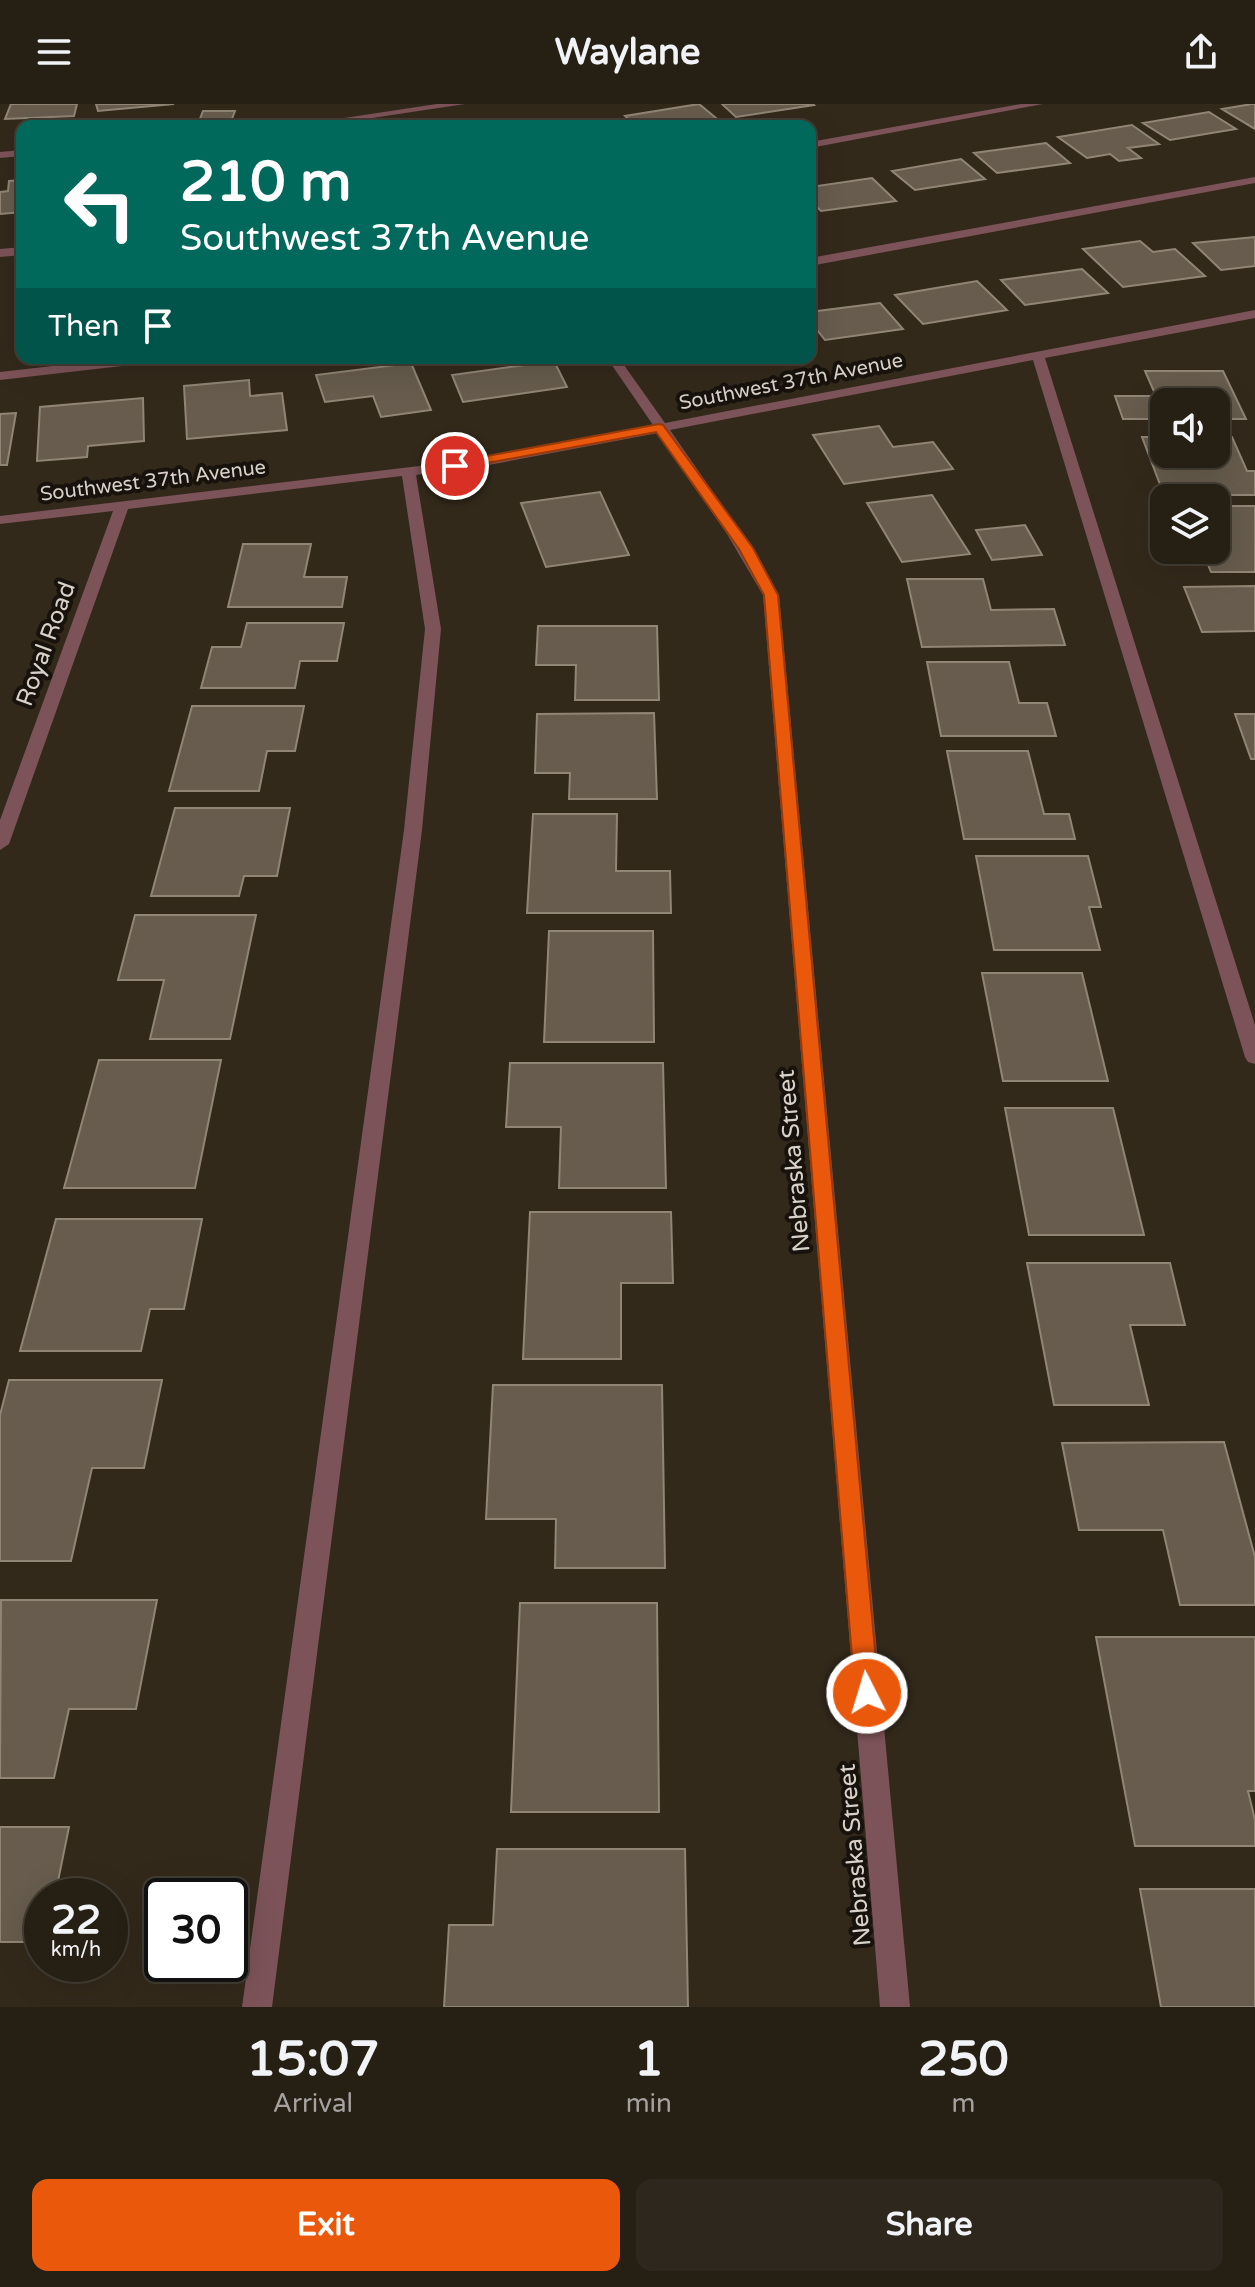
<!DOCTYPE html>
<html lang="en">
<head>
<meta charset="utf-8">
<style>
  body { margin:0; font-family:"Varela Round",sans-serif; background:#2e271d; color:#f1f3f6; height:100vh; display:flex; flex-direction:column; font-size:30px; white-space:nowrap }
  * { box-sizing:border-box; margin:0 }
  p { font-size:26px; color:#a4a2a0 }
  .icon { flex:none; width:44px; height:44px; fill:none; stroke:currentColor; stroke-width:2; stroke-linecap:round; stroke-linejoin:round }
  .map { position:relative; height:1903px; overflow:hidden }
  .side { display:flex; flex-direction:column; background:#261f14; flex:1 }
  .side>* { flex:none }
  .top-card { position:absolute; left:16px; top:16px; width:800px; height:244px; border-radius:16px; box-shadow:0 8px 32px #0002,0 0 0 2px #423d34; background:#00695c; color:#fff; overflow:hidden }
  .fabs { position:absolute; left:1150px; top:284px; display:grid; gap:16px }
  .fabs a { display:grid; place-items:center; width:80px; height:80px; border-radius:16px; background:#261f14; box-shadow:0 8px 32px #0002,0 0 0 2px #423d34; font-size:40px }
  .speed { position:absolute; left:24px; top:1774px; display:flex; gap:16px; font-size:40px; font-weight:700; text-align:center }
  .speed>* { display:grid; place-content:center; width:104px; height:104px; border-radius:50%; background:#261f14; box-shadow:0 8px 32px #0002,0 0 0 2px #423d34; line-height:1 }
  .speed small { font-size:20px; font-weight:400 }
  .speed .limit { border:4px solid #111; border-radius:12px; background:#fff; color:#111 }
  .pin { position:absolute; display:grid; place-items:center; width:68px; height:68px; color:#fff; margin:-34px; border:4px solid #fff; border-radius:50%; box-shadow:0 2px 8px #0007 }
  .me { position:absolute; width:88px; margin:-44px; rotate:355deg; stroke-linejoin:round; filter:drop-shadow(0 0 6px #0008) }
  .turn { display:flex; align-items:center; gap:28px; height:168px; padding:0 32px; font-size:36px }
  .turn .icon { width:104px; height:104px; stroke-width:2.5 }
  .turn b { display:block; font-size:56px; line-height:68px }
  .then { display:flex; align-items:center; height:76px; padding:0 32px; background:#0003; gap:16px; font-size:30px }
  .eta { display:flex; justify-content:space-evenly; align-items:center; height:136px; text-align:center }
  .eta b { font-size:48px; font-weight:700; line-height:56px }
  .cta { display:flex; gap:16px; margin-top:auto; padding:16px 32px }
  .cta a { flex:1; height:92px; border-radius:16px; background:#ea580c; color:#fff; font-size:32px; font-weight:700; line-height:92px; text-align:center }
  .cta a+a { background:#2e271d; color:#f1f3f6 }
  header { display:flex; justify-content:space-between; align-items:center; height:104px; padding:0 32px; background:#261f14; font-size:36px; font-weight:700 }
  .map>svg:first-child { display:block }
  .building { fill:#675c4d; stroke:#918575; stroke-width:2 }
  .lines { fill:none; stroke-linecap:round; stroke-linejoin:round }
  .minor { fill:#7c5358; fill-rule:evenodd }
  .route { fill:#ea580c; stroke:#983908; stroke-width:2 }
  .labels { text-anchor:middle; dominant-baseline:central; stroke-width:8; stroke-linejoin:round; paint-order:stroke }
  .far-street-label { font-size:20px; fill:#d8d1c9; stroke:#17120c }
  .street-label { font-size:24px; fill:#d8d1c9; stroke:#17120c }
</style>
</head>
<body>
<header><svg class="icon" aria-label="menu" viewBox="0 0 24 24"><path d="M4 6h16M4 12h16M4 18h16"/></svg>Waylane<svg class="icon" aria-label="share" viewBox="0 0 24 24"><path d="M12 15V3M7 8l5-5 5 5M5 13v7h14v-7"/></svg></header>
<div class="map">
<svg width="1255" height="1903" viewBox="0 0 1255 1903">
  <rect width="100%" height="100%" fill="#33291b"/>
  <!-- building -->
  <path class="building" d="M11 0H77L74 12 5 15Z
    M96 0H174L98 7Z
    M699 0 721 18 696 22H636L625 12Z
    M722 0H813L814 1 736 13Z
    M1255 0V25L1222 5 1252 0Z
    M203 7H235L230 20H198Z
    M1209 8 1236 25 1170 36 1143 19Z
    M1132 21 1159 40 1128 44 1141 54 1119 57 1110 50 1087 54 1058 33Z
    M1046 39 1070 59 997 69 974 49Z
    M961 55 985 75 915 86 892 67Z
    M872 74 896 97 821 107 810 96V83Z
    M22 76V108L0 110V88L8 87 9 77Z
    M1255 133V162L1221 166 1193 139Z
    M1140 137 1153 148 1175 145 1205 172 1123 183 1083 145Z
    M1082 165 1108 189 1025 201 1001 176Z
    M977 177 1007 206 923 220 895 191Z
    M880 199 903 225 825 236 810 217V208Z
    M554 257 567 283 463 298 452 271Z
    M411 259 431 306 381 313 373 292 325 298 316 271Z
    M1145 267H1223L1246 315H1216V298H1164V315H1123L1115 292H1156Z
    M249 276 250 292 282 289 287 326 187 335 184 282Z
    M143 294 144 337 88 342 87 353 37 357 40 303Z
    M16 309 7 361H0V310Z
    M879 322 893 343 933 338 953 365 844 380 813 331Z
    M1142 333H1164V350H1216V333H1232L1247 367H1255V391H1164Z
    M600 388 629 451 546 463 521 399Z
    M932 391 970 450 902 458 867 399Z
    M1216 402H1255V468H1211L1202 446H1216Z
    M1025 421 1042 451 992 456 976 426Z
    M243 440H311L304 473H347L342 503H228Z
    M907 475H983L991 506 1054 505 1065 541 922 543Z
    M1255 482V527L1202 528 1184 483Z
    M247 519H344L337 557H300L295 584H201L212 543H241Z
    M538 522H657L659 596H575L576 561H536Z
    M927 558H1009L1019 599H1047L1056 632H941Z
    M192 602H304L295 647H267L259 687H169Z
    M654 609 657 695H569L570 669H535L537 610Z
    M1235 610H1255V655H1251Z
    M947 647H1028L1044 710H1069L1075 735H964Z
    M175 704H290L277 772H244L239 792H151Z
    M533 710H617L616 767H670L671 809H527Z
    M976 752H1088L1101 803H1089L1100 846H994Z
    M135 811H256L230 935H150L164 876H118Z
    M549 827H653L654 938H544Z
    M982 869H1082L1108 977H1003Z
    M99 956H221L195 1084H64Z
    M510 959H663L666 1084H559L561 1023H506Z
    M1005 1004H1113L1144 1131H1029Z
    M530 1108H671L673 1179H621V1255H523Z
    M56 1115H202L184 1205H150L141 1247H20Z
    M1027 1159H1170L1185 1221H1130L1149 1301H1054Z
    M9 1276H162L144 1364H92L71 1457H0V1311Z
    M493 1281H662L665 1464H555L556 1415H486Z
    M1224 1338 1255 1453V1501H1180L1163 1426H1079L1062 1339Z
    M1 1496H157L136 1605H69L54 1674H0Z
    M520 1499H657L659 1708H511Z
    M1096 1533H1255V1687H1248L1255 1716V1742H1135Z
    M0 1723H69L55 1792H42V1838H0Z
    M497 1745H685L688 1903H444L449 1821H493Z
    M1140 1785H1255V1903H1161Z"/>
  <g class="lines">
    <!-- minor -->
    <path class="minor" d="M437 0H465L319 22H291Z
      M1021 0H1043L810 44V38Z
      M22 46V52L0 54V48Z
      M1255 73V79L810 162V154Z
      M22 143V151L0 153V145Z
      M1255 206V214L1045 254 1255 921V960L1248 958 1245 953 1033 256 670 326 742 430 779 491 910 1903H880L763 491 727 430 658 329 478 363 416 371 441 525 422 726 272 1903H242L404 726 425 525 402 372 128 405 9 740 0 746V716L113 407 0 420V412L478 355 653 321 607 254H619L665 319Z
      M123 254H163L157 258 0 276V268Z"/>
  </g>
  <!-- route -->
  <path class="route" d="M659 320 663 321 753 444 778 491 879 1589 876 1598 867 1601 859 1598 855 1589 764 491 739 445 656 328 455 365 448 362 455 358Z"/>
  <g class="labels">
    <!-- far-street labels -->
    <g class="far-street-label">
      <text transform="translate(791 278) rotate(-11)">Southwest 37th Avenue</text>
      <text transform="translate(153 377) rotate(-7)">Southwest 37th Avenue</text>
    </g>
    <!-- street labels -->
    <g class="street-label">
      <text transform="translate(46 540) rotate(-70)">Royal Road</text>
      <text transform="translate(794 1057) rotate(-95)">Nebraska Street</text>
      <text transform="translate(855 1751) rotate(-95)">Nebraska Street</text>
    </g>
  </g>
</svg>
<div class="fabs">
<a><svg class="icon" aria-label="sound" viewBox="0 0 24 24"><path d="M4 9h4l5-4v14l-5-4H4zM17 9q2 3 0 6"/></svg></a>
<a><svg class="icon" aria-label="layers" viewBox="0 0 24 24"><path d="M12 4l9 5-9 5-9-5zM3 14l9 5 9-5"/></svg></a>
</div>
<div class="speed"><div>22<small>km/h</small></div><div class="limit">30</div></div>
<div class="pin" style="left:455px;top:362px;background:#d93025"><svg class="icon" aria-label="arrive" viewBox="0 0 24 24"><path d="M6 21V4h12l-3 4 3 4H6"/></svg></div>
<svg class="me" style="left:867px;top:1589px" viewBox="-20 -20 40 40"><circle r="17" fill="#ea580c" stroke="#fff" stroke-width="3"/><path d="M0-11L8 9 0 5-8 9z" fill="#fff"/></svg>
<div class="top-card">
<div class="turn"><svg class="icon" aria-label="left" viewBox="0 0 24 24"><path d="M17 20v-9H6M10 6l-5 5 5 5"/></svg><div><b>210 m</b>Southwest 37th Avenue</div></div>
<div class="then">Then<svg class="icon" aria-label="arrive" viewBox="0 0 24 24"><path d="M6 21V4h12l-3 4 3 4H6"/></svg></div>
</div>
</div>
<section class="side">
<div class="eta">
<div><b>15:07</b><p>Arrival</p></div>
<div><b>1</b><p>min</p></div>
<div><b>250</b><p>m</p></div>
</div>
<div class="cta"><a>Exit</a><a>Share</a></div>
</section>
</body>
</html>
